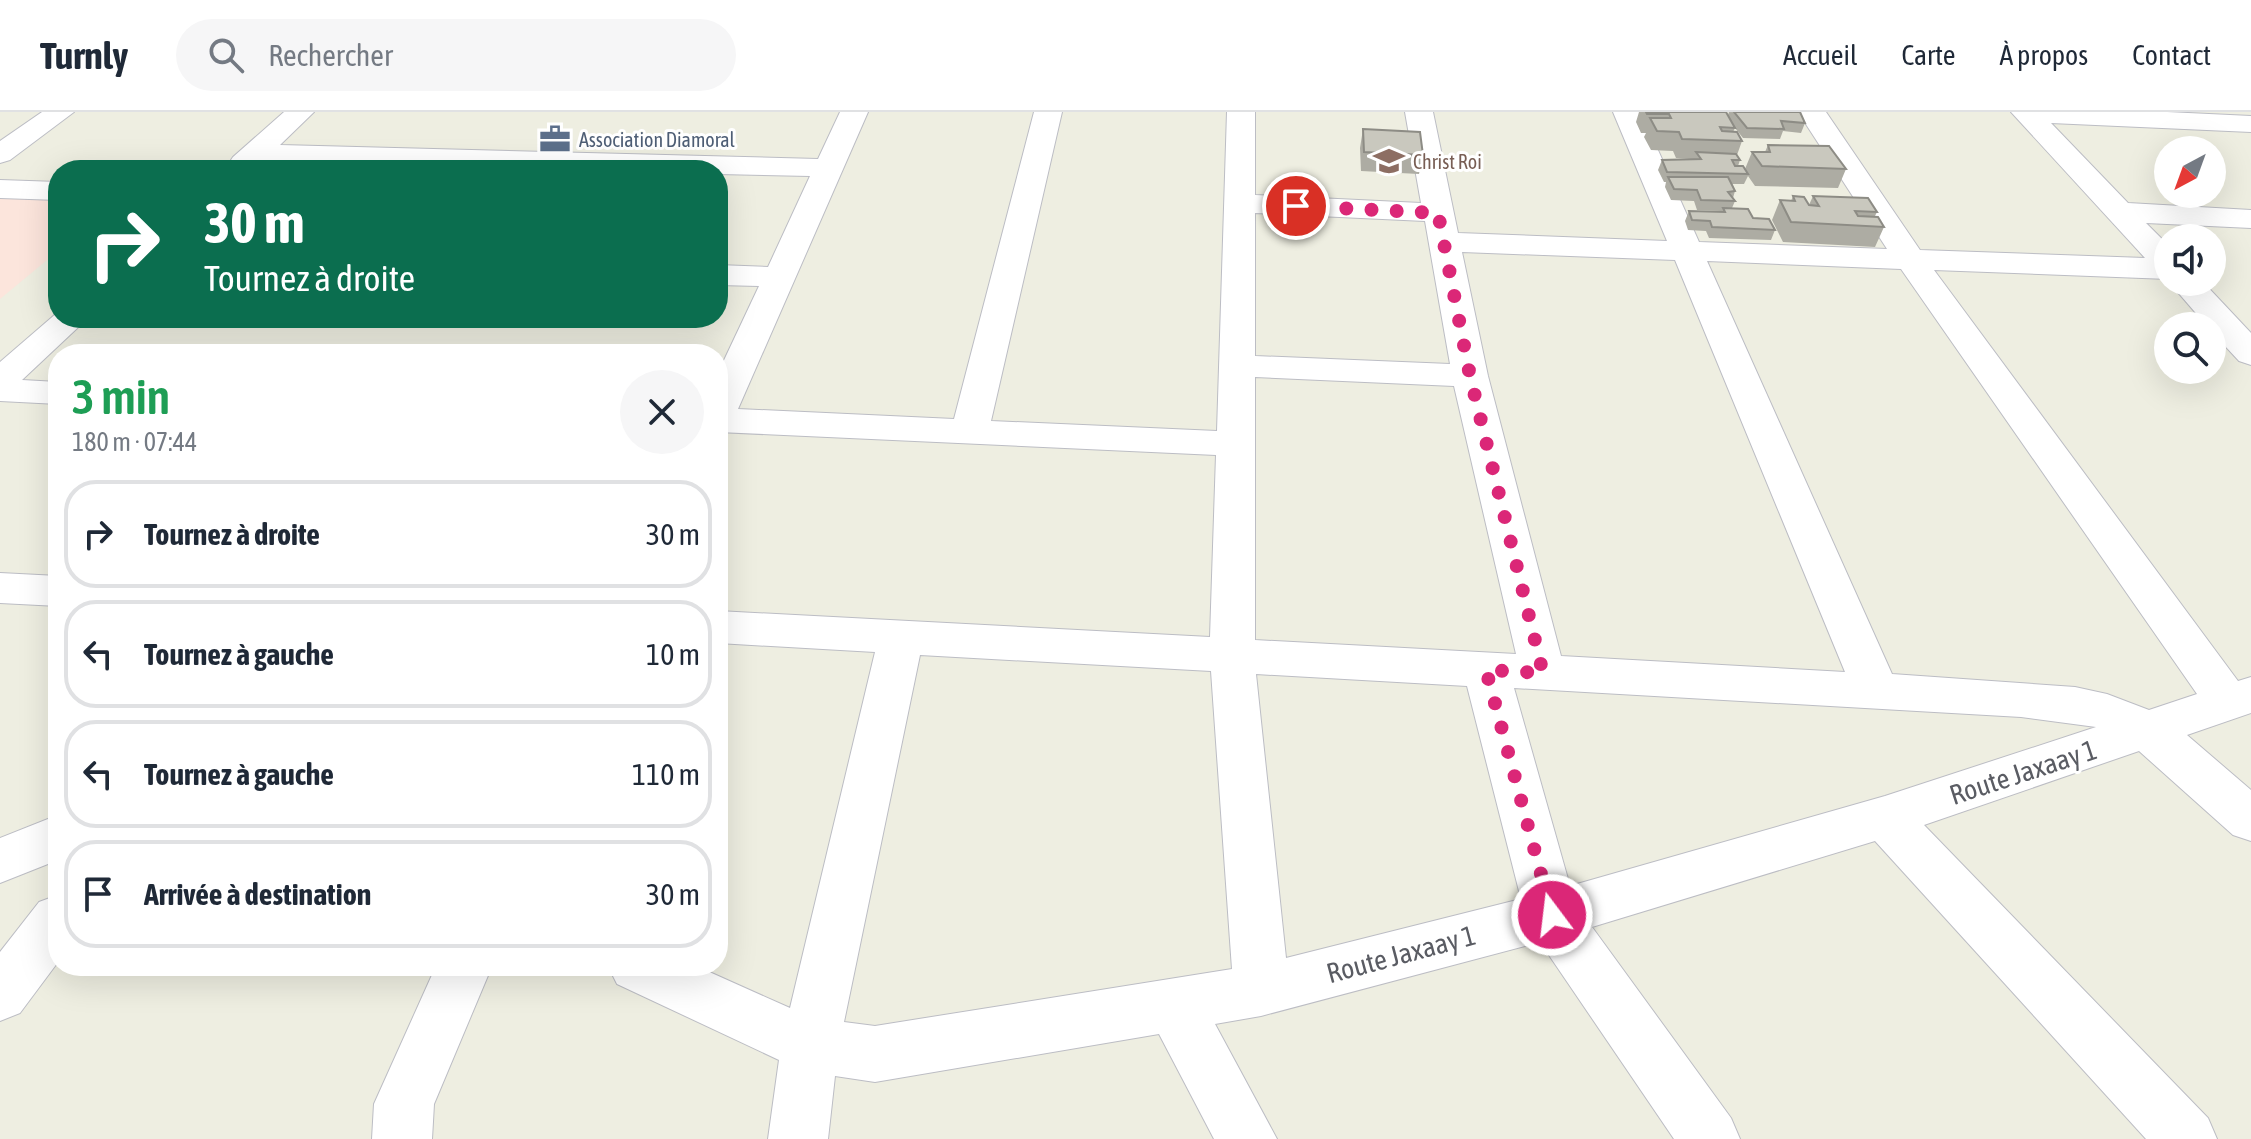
<!DOCTYPE html>
<html lang="fr">
<head>
<meta charset="utf-8">
<style>
  body { margin:0; font-family:"Asap Condensed",sans-serif; background:#f6f6f7; color:#1f2937; height:100vh; display:flex; flex-direction:column; font-size:30px; white-space:nowrap }
  * { box-sizing:border-box; margin:0 }
  p { font-size:26px; color:#747a83 }
  .icon { flex:none; width:44px; height:44px; fill:none; stroke:currentColor; stroke-width:2; stroke-linecap:round; stroke-linejoin:round }
  .map { position:relative; flex:1; overflow:hidden }
  .drawer { position:absolute; left:48px; top:232px; width:680px; height:632px; display:flex; flex-direction:column; background:#fff; border-radius:32px; box-shadow:0 8px 32px #0002 }
  .drawer>* { flex:none }
  .top-card { position:absolute; left:48px; top:48px; width:680px; height:168px; border-radius:32px; box-shadow:0 8px 32px #0002; background:#0b6e4f; color:#fff; overflow:hidden }
  .needle { width:52px; rotate:221deg }
  .fabs { position:absolute; left:2154px; top:24px; display:grid; gap:16px }
  .fabs a { display:grid; place-items:center; width:72px; height:72px; border-radius:50%; background:#fff; box-shadow:0 8px 32px #0002; font-size:40px }
  .pin { position:absolute; display:grid; place-items:center; width:68px; height:68px; color:#fff; margin:-34px; border:4px solid #fff; border-radius:50%; box-shadow:0 2px 8px #0007 }
  .me { position:absolute; width:88px; margin:-44px; rotate:345deg; stroke-linejoin:round; filter:drop-shadow(0 0 6px #0008) }
  .turn { display:flex; align-items:center; gap:28px; height:168px; padding:0 24px; font-size:36px }
  .turn .icon { width:104px; height:104px; stroke-width:2.5 }
  .turn b { display:block; font-size:56px; line-height:68px }
  .round { display:grid; place-items:center; flex:none; width:84px; height:84px; border-radius:42px; background:#f6f6f7 }
  .overview { display:flex; align-items:center; justify-content:space-between; height:136px; padding:0 24px }
  h1 { font-size:48px; font-weight:600; line-height:60px; color:#1e9e55 }
  ul { padding:0; list-style:none }
  li { display:flex; align-items:center; gap:24px; height:108px; margin:0 16px 12px; padding:0 8px; border:4px solid #e0e1e3; border-radius:32px }
  li div { flex:1 }
  li b { display:block; font-size:30px }
  li em { font-style:normal }
  header { display:flex; align-items:center; gap:48px; box-sizing:border-box; height:112px; padding:0 40px; background:#fff; border-bottom:2px solid #e0e1e3 }
  header strong { font-size:38px }
  nav { display:flex; gap:44px; margin-inline-start:auto; font-size:28px }
  .search { width:560px; height:72px; background:#f6f6f7; display:flex; align-items:center; gap:20px; box-sizing:border-box; padding:0 28px; border-radius:44px; color:#747a83; font-size:30px }
  .map>svg:first-child { display:block }
  .medical { fill:#fce5dc }
  .lines { fill:none; stroke-linecap:round; stroke-linejoin:round }
  .minor-casing { stroke:#bcbdc4; stroke-width:2 }
  .minor { fill:#fff; fill-rule:evenodd }
  .wall { fill:#adaca3 }
  .building { fill:#c9c8be; stroke:#8d8c85; stroke-width:2 }
  .route { stroke:#db2777; stroke-width:14; stroke-dasharray:0 25.2 }
  .labels { text-anchor:middle; dominant-baseline:central; stroke-width:6; stroke-linejoin:round; paint-order:stroke }
  .far-service-label { font-size:20px; fill:#4e5e75; stroke:#fff; text-anchor:start }
  .far-education-label { font-size:20px; fill:#785e54; stroke:#fff; text-anchor:start }
  .near-street-label { font-size:28px; fill:#5a5c63; stroke:#fff }
</style>
</head>
<body>
<header>
<strong>Turnly</strong>
<div class="search"><svg class="icon" aria-label="search" viewBox="0 0 24 24"><circle cx="10" cy="10" r="6"/><path d="M15 15l6 6"/></svg>Rechercher</div>
<nav><a>Accueil</a><a>Carte</a><a>À propos</a><a>Contact</a></nav>
</header>
<div class="map">
<svg width="2251" height="1027" viewBox="0 0 2251 1027">
  <rect width="100%" height="100%" fill="#eeeee1"/>
  <!-- medical -->
  <path class="medical" d="M0 82 58 85V139L0 187Z"/>
  <g class="lines">
    <defs>
      <path id="minor" d="M42 0H74L10 48 0 51V29Z
        M284 0H314L280 33 818 47 840 0H868L738 297 954 307 1034 0H1062L991 309 1217 319 1227 0H1255V83L1421 91 1405 0H1433L1458 121 1667 129 1613 0H1641L1699 130 1887 137 1798 0H1826L1920 138 2145 146 2011 0H2167L2251 4V20L2051 11 2128 91 2251 98V116L2146 111 2168 133V167L1934 158 2238 569 2251 565V601L2187 623 2251 678V729L2233 723 2139 639 1924 713 2208 1006 2217 1027H2146L1875 729 1592 815 1731 1006 1740 1027H1674L1540 830 1261 904 1215 912 1277 1027H1214L1159 922 875 970 835 964 828 1027H768L779 948 617 872 608 854H696L790 896 875 540 718 531V499L1210 525 1216 343 718 320V261L759 174 718 173V153L768 155 810 64 718 62V58H573L261 50 253 57H233L229 51 233 45ZM1255 101 1425 109 1450 252 1255 244ZM1462 140 1675 148 1845 560 1561 544 1488 264ZM1707 149 1901 157 2197 582 2149 598 2107 582 2075 575 1892 562ZM1255 265 1454 274 1516 542 1255 528ZM920 543 1211 559 1232 857 875 914 844 910ZM1256 562 1467 574 1521 787 1286 846ZM1514 576 2021 605 2096 615 1885 684 1570 774Z
        M0 68 58 70V88L0 86Z
        M2169 170H2203L2251 221V253L2239 249 2212 220V214H2207Z
        M58 200V206H88L22 268 58 270V292L0 289V250Z
        M0 461 58 464V494L0 491Z
        M58 703V748L0 771V726Z
        M58 783V850L20 901 0 909V840L39 790Z
        M436 854H492L434 992 432 1027H372L374 992Z"/>
    </defs>
    <!-- minor casing -->
    <use href="#minor" class="minor-casing"/>
    <!-- minor -->
    <use href="#minor" class="minor"/>
  </g>
  <!-- wall -->
  <path class="wall" d="M1639 0H1726L1728 3 1729 0H1800L1805 11 1801 21 1783 19 1780 27 1743 26 1735 16 1733 20 1742 29 1737 43 1740 48 1738 54 1745 57 1752 40H1765L1768 33 1846 57 1838 76 1755 74 1748 64 1744 72H1732L1735 79 1733 86 1735 89 1732 96 1775 118 1771 128 1709 126 1706 119 1688 118 1685 109 1689 99 1721 100V99L1697 98 1694 89 1671 88 1665 75 1666 70H1664L1658 58 1662 48 1694 47 1676 46 1673 39 1651 38 1644 25 1646 21H1641L1636 10Z
    M1363 17 1423 43 1419 62 1361 59 1360 36Z
    M1793 84 1809 93 1813 84 1877 100 1875 104 1884 115 1875 135 1783 130 1772 108 1780 88 1791 89Z"/>
  <!-- building -->
  <path class="building" d="M1646 0H1726L1735 16 1720 15 1722 19 1737 20 1742 29 1682 27 1679 20 1657 19 1650 6H1671L1669 2H1647Z
    M1734 0H1800L1805 11 1781 9 1784 17 1747 16Z
    M1363 17 1420 20 1423 43 1364 40Z
    M1768 33 1829 34 1846 57 1762 54 1752 40H1770Z
    M1696 40 1736 42 1740 48H1732L1735 54H1743L1748 62 1667 60 1662 48 1701 47Z
    M1668 65H1728L1735 79 1728 80 1735 89 1701 88 1697 78 1674 77Z
    M1793 84 1804 85 1809 93 1819 94 1813 84 1868 86 1877 100 1855 99 1858 104 1878 105 1884 115 1791 110 1780 88 1795 89Z
    M1723 96 1748 97 1753 106 1769 107 1775 118 1712 115 1710 109 1692 108 1689 99 1725 100Z"/>
  <g class="lines">
    <!-- route -->
    <path class="route" d="M1296 94 1438 101 1470 264 1543 561 1486 558 1552 803"/>
  </g>
  <!-- icons -->
  <defs>
    <symbol id="office-bare" viewBox="-9 -9 18 18"><path d="M-6-3h4V-5.5h4V-3h4V5H-6ZM-1-4.5V-3h2v-1.5ZM-6 0V1H6V0Z" fill="#5c6f8a" stroke="#fff" stroke-width="2.5" paint-order="stroke"/></symbol>
    <symbol id="school-bare" viewBox="-9 -9 18 18"><path d="M0-5L7-2L0 1L-7-2ZM-4 1L0 2.5L4 1V4Q0 6-4 4Z" fill="#8d6e63" stroke="#fff" stroke-width="2.5" paint-order="stroke"/></symbol>
  </defs>
  <g fill-rule="evenodd">
    <use href="#office-bare" x="533" y="5" width="44" height="44"/>
    <use href="#school-bare" x="1367" y="27" width="44" height="44"/>
  </g>
  <g class="labels">
    <!-- far-service labels -->
    <g class="far-service-label">
      <text x="579" y="27">Association Diamoral</text>
    </g>
    <!-- far-education labels -->
    <g class="far-education-label">
      <text x="1413" y="49">Christ Roi</text>
    </g>
    <!-- near-street labels -->
    <g class="near-street-label">
      <text transform="translate(2023 660) rotate(-18)">Route Jaxaay 1</text>
      <text transform="translate(1401 842) rotate(-15)">Route Jaxaay 1</text>
    </g>
  </g>
</svg>
<div class="fabs">
<a><svg class="needle" viewBox="-14 -14 28 28"><path d="M0-13l5 13h-10z" fill="#e53935"/><path d="M0 13l5-13h-10z" fill="#747a83"/></svg></a>
<a><svg class="icon" aria-label="sound" viewBox="0 0 24 24"><path d="M4 9h4l5-4v14l-5-4H4zM17 9q2 3 0 6"/></svg></a>
<a><svg class="icon" aria-label="search" viewBox="0 0 24 24"><circle cx="10" cy="10" r="6"/><path d="M15 15l6 6"/></svg></a>
</div>
<div class="pin" style="left:1296px;top:94px;background:#d93025"><svg class="icon" aria-label="arrive" viewBox="0 0 24 24"><path d="M6 21V4h12l-3 4 3 4H6"/></svg></div>
<svg class="me" style="left:1552px;top:803px" viewBox="-20 -20 40 40"><circle r="17" fill="#db2777" stroke="#fff" stroke-width="3"/><path d="M0-11L8 9 0 5-8 9z" fill="#fff"/></svg>
<div class="top-card">
<div class="turn"><svg class="icon" aria-label="right" viewBox="0 0 24 24"><path d="M7 20v-9h11M14 6l5 5-5 5"/></svg><div><b>30 m</b>Tournez à droite</div></div>
</div>
<section class="drawer">
<div class="overview"><div><h1>3 min</h1><p>180 m · 07:44</p></div><a class="round"><svg class="icon" aria-label="close" viewBox="0 0 24 24"><path d="M6 6l12 12M18 6L6 18"/></svg></a></div>
<ul>
<li><svg class="icon" aria-label="right" viewBox="0 0 24 24"><path d="M7 20v-9h11M14 6l5 5-5 5"/></svg><div><b>Tournez à droite</b></div><em>30 m</em></li>
<li><svg class="icon" aria-label="left" viewBox="0 0 24 24"><path d="M17 20v-9H6M10 6l-5 5 5 5"/></svg><div><b>Tournez à gauche</b></div><em>10 m</em></li>
<li><svg class="icon" aria-label="left" viewBox="0 0 24 24"><path d="M17 20v-9H6M10 6l-5 5 5 5"/></svg><div><b>Tournez à gauche</b></div><em>110 m</em></li>
<li><svg class="icon" aria-label="arrive" viewBox="0 0 24 24"><path d="M6 21V4h12l-3 4 3 4H6"/></svg><div><b>Arrivée à destination</b></div><em>30 m</em></li>
</ul>
</section>
</div>
</body>
</html>
